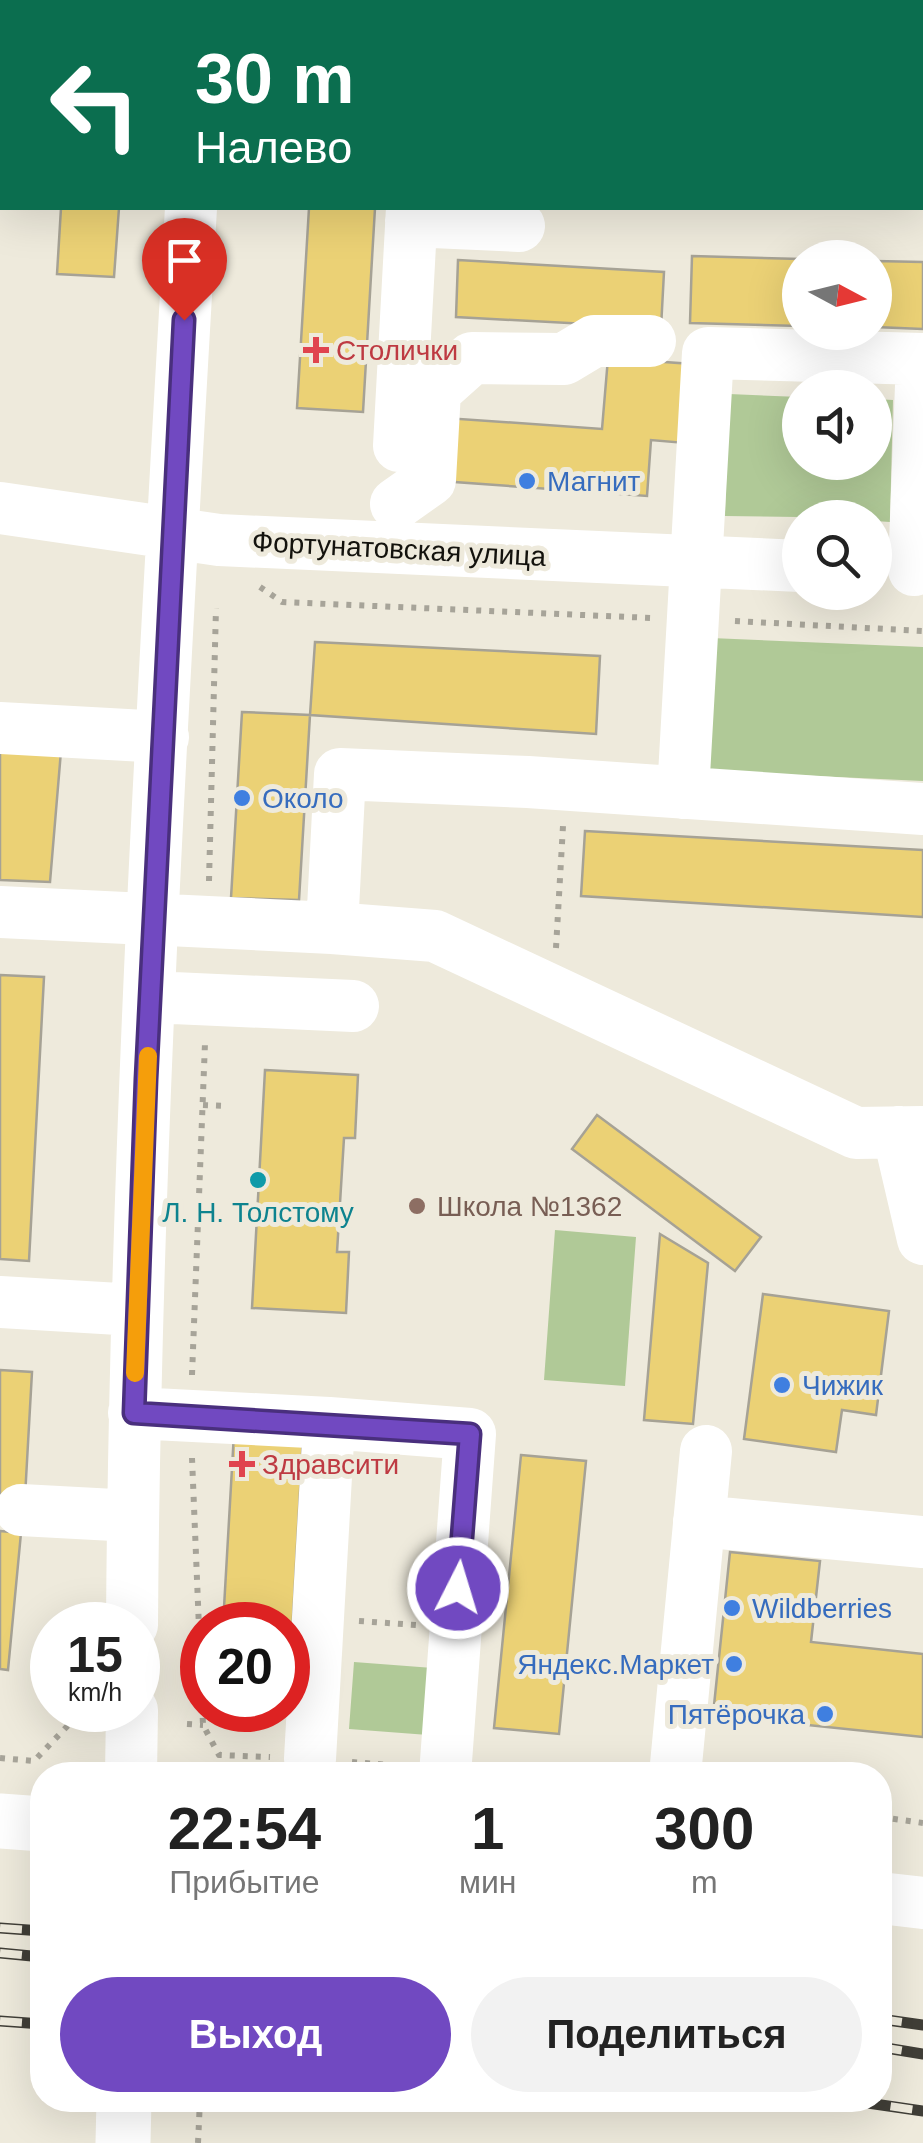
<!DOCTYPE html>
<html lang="ru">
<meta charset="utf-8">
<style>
:root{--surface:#fff;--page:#f2f2f2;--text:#222;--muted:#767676;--accent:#7149c1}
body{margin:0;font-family:Arial,sans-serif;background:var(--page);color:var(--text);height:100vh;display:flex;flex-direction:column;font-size:38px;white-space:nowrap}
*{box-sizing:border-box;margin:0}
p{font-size:32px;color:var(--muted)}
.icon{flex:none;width:55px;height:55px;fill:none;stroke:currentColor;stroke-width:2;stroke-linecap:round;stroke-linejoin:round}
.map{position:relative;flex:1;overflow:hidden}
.side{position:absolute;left:30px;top:1762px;width:862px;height:350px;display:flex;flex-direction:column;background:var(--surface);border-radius:40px;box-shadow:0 10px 40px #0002}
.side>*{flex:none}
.guide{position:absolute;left:0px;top:0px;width:925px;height:210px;box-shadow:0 10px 40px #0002;background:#0b6e4f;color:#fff;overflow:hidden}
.needle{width:65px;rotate:97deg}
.controls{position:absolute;left:782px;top:240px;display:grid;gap:20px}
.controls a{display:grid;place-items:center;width:110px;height:110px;border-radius:50%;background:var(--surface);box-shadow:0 10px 40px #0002;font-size:50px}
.speed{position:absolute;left:30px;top:1602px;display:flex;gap:20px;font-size:50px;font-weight:700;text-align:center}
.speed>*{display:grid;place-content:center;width:130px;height:130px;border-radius:50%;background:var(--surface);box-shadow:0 10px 40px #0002;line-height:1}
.speed small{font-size:25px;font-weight:400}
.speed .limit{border:15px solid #d22;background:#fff;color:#111}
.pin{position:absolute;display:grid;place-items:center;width:85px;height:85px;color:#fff;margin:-102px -42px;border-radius:50% 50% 50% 0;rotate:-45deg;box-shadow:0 0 10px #0007}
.pin .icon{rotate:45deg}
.me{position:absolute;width:110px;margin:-55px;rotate:5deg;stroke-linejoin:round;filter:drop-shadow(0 0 8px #0008)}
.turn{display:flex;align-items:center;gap:35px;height:210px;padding:0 30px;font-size:45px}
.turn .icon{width:130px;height:130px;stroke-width:2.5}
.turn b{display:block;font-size:70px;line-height:85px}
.eta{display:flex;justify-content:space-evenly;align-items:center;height:170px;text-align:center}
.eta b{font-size:60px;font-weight:700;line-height:70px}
.cta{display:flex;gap:20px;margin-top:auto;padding:20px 30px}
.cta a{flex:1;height:115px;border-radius:60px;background:var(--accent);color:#fff;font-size:40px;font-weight:700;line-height:115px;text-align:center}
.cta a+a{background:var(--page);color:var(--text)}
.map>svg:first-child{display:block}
.green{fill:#b0c997}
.building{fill:#ebd175;stroke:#a6a295;stroke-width:2.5}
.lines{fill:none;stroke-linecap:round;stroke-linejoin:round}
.path{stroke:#a7a499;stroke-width:6;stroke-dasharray:5 8;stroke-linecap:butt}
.minor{stroke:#fff;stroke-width:52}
.major{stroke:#fff;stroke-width:55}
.rail-casing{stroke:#403e37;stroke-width:11}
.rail{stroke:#eeeadc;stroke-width:8;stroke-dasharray:22;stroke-linecap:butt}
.route-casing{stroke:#492f7d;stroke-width:25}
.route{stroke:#7149c1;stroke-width:18}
.slow{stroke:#f59e0b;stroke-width:18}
.health-dot{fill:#e0444e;stroke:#eeeadc;stroke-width:4}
.shop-dot{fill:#3f7fe0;stroke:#eeeadc;stroke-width:4}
.culture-dot{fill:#0f9aa8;stroke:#eeeadc;stroke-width:4}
.education-dot{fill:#8d6e63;stroke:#eeeadc;stroke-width:4}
.labels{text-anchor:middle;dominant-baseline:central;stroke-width:10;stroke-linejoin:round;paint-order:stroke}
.health-label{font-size:28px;fill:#be3a42;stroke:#eeeadc;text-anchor:start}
.shop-label{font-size:28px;fill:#366cbe;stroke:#eeeadc;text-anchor:start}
.street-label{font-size:28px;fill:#13120d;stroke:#eeeadc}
.education-label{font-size:28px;fill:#785e54;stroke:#eeeadc;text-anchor:start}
.culture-label{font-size:28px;fill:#0d838f;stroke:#eeeadc}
</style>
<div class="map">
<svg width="923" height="2143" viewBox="0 0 923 2143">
<rect width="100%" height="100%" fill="#eeeadc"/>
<path class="green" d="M729,394L800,397V462H875V399L893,400L890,522L875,521V518L725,516Z
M711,638L923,647V781L705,771Z
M555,1230L636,1237L625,1386L544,1380Z
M354,1662L433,1668L428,1735L349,1729Z"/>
<path class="building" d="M0,0H23L2,2V130Z
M61,208H119L114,277L57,274Z
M309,208H375L363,412L297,408Z
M692,256L800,259V326L690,323Z
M458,260L664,272L661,328L456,317Z
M875,261L923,262V329L875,327Z
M608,358L692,364L685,443L651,440L647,496L441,481L446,418L602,429Z
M315,642L600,656L596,734L310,715Z
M242,712L310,715L299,900L231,898Z
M0,747L61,751L50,882L0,880Z
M585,831L923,850V917L581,896Z
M0,975L44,977L29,1261L0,1259Z
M265,1070L358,1075L355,1138H344L337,1252H349L346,1313L252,1308Z
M597,1115L761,1237L735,1271L572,1149Z
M660,1234L708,1263L693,1424L644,1420Z
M763,1294L889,1311L876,1415L842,1410L836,1452L744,1439Z
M0,1370L32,1372L25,1497L0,1496Z
M234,1433L303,1437L288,1707V1625H223Z
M521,1455L586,1461L559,1734L494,1728Z
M0,1531L21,1533L8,1670L0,1669Z
M730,1552L820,1561L811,1642L923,1654V1737L713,1715Z
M218,1710H287V1715Z"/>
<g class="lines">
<path class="path" d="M260,587L282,602L652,618
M735,621L923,631
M209,881L216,608
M556,948L563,826
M203,1105L227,1106
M192,1375L205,1043
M192,1458L203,1725L219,1755L270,1757
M359,1621L416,1625
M187,1724L203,1725
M0,1758L34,1761L77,1716H89
M352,1762L404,1766
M880,1817L923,1823
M198,2143L200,2100"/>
<path class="minor" d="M203,2V0
M423,2V0
M675,2V0
M922,159H923
M411,221L519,226
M399,446L412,208
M396,504L430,480L435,391L472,358L564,359L594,341H650
M0,508L219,540L800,566
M0,728L163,737
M683,793L708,353L922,359L914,570
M0,912L332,928L340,774L528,782L923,809
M332,928L435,936L856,1133L923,1132
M151,997L353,1006
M898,1132L923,1239
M0,1302L136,1310
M134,1413L329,1423L310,1759
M329,1423L470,1434L445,1775
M21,1510L133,1516
M699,1521L923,1542
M132,1625C135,1152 164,679 191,208
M131,1775L132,1710
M675,1775L706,1451
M880,1898L923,1903"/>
<path class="major" d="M0,1821L42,1824
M123,2143L124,2100"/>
<defs>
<path id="rail" d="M0,1928L42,1931
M0,1953L42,1957
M880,2019L923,2025
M0,2021L42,2024
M880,2047L923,2054
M847,2100L923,2111"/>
</defs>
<use href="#rail" class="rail-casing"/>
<use href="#rail" class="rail"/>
</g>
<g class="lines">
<defs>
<path id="route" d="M184,320L146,1079L134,1413L470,1434L458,1588"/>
</defs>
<use href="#route" class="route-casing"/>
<use href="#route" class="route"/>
<path class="slow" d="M135,1373L148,1056"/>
</g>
<g class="health-dot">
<path d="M311 335h10v10h10v10h-10v10h-10v-10h-10v-10h10z"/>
<path d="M237 1449h10v10h10v10h-10v10h-10v-10h-10v-10h10z"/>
</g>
<g class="shop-dot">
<circle cx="527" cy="481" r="10"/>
<circle cx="242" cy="798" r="10"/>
<circle cx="782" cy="1385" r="10"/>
<circle cx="732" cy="1608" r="10"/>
<circle cx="734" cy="1664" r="10"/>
<circle cx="825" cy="1714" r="10"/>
</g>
<circle class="culture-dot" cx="258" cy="1180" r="10"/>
<circle class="education-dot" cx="417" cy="1206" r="10"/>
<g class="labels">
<g class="health-label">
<text x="336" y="350">Столички</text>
<text x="262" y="1464">Здравсити</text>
</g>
<g class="shop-label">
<text x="547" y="481">Магнит</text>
<text x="262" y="798">Около</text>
<text x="802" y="1385">Чижик</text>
<text x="752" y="1608">Wildberries</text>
<text x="714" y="1664" text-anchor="end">Яндекс.Маркет</text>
<text x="805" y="1714" text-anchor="end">Пятёрочка</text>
</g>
<g class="street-label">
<text transform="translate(399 549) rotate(3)">Фортунатовская улица</text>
</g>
<g class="education-label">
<text x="437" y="1206">Школа №1362</text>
</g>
<g class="culture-label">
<text x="258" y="1212">Л. Н. Толстому</text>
</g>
</g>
</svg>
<div class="controls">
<a><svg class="needle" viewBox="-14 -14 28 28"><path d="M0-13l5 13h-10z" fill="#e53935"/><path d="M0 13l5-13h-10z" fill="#767676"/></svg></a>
<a><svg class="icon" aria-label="sound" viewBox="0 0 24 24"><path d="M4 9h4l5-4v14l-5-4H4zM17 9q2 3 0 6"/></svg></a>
<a><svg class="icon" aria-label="search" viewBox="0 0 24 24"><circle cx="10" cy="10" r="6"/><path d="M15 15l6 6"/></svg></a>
</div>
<div class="speed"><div>15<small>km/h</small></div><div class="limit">20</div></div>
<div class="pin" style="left:184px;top:320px;background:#d93025"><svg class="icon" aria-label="arrive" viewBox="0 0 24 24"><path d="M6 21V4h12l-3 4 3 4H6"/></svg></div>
<svg class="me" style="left:458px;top:1588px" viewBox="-20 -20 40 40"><circle r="17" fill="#7149c1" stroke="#fff" stroke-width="3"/><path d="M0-11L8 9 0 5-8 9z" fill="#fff"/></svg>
<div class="guide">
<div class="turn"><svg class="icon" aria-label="left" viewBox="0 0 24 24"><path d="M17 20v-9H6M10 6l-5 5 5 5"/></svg><div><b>30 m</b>Налево</div></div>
</div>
<section class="side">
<div class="eta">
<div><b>22:54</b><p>Прибытие</p></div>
<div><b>1</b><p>мин</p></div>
<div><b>300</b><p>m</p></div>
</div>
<div class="cta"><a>Выход</a><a>Поделиться</a></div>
</section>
</div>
